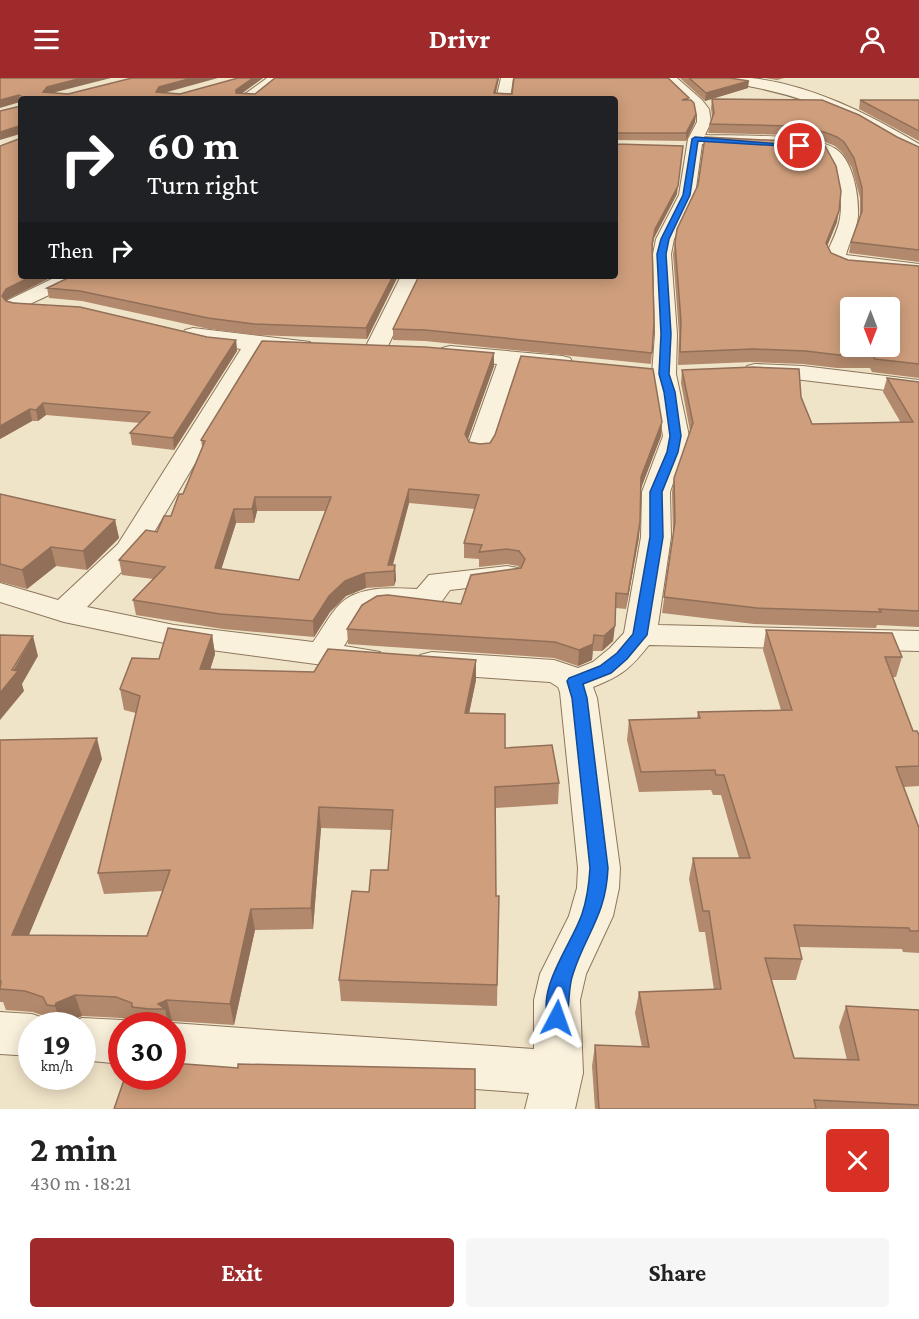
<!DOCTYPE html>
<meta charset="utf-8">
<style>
:root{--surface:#fff;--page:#f6f6f6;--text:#222;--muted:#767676;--accent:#9e2a2b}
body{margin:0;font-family:"Crimson Pro",serif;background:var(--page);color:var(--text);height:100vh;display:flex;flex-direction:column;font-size:22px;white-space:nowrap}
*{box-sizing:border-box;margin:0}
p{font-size:20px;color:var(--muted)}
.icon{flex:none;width:33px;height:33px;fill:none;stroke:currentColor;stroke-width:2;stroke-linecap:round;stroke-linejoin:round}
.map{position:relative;height:1031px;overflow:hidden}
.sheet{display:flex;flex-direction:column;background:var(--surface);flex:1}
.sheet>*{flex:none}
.guide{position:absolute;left:18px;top:18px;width:600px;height:183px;border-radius:6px;box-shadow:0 3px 15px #0003;background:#202124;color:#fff;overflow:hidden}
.needle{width:39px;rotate:180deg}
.buttons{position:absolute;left:840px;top:219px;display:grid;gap:12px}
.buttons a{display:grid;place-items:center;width:60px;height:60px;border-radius:6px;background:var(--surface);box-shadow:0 3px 15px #0003;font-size:30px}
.speed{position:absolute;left:18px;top:934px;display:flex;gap:12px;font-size:30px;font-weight:700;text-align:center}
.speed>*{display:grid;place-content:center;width:78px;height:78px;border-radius:50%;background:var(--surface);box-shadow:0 3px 15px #0003;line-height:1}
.speed small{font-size:15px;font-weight:400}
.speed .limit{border:9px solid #d22;background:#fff;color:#111}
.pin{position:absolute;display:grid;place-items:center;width:51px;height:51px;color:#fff;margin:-26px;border:3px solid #fff;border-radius:50%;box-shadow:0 2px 6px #0007}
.me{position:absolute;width:66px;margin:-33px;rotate:4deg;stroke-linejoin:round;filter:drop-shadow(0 0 4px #0008)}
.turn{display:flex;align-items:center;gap:21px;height:126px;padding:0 30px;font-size:27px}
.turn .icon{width:78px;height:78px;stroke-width:2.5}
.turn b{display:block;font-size:42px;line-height:51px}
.then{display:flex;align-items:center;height:57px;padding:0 30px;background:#0003;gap:12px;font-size:22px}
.round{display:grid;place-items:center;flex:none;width:63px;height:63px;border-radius:6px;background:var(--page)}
.head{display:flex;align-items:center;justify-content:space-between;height:102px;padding:0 30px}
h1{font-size:36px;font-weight:700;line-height:45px}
.primary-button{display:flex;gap:12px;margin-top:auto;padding:12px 30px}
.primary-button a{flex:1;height:69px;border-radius:6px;background:var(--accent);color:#fff;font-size:24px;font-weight:700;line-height:69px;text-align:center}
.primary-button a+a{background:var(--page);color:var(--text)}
header{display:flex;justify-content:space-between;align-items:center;height:78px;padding:0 30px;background:var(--accent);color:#fff;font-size:27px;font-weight:700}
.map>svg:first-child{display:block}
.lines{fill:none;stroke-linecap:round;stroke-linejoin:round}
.minor-casing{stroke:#8d765c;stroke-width:2}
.minor{fill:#faf1dc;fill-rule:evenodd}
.wall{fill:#b2896c;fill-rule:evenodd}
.shaded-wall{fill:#916f58}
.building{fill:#cf9f7d;stroke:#916f58;stroke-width:1.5;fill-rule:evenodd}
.route{fill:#1a73e8;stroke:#114b97;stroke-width:1.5}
</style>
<header><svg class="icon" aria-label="menu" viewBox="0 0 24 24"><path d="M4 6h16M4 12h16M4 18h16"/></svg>Drivr<svg class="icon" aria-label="person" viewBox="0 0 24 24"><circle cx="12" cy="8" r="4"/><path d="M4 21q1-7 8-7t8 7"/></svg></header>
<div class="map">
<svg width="919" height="1031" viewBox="0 0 919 1031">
<rect width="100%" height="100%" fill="#f0e4c8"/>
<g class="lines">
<defs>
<path id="minor" d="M267,0H281L254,21H238Z
M501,0H513L510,21H496Z
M664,0H677L702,22L709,31L711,44L705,57C736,58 808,55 834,70C853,80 859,118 858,138C857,152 849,164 846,177L919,186V198L846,191L831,185L826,177C831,165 838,153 840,140C843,121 839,90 824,76L786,70L702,66L695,117L674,161L671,176L677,256L676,296L689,358L670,414L671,459L658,547L919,553V573L649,567C630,591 621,598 593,609L597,620L620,790L619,810L613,838L586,896L580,922L583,995L575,1031H525L529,1015L172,989V948H165L172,945L534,971V922L540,896L569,838L577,810L578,790L560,614L558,609L550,604L432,596L420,593L415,585L420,577L432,574L554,582L578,590L593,584L610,570L624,555L641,459L642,414L663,358L652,296L655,256L653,176L656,161L679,117L688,61L697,44V37L693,28Z
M719,0C729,0 741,0 751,0C810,6 869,36 919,66V77C900,72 876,53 858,44C815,23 772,11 725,4Z
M58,198H84L81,202L0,240V226Z
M401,198H421L387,270L384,275L376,277L368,275L365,270Z
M193,250L310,264L313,269L310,274L302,276L262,273L144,471L87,529L174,547L313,564C322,552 329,537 340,526C359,507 394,510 417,511L429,497L507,488L518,490L522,497L518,504L450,512C446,517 442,524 438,527C422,539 388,522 369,534C358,542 351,557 344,568L380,574L385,582L380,590L368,593L174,567L64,544L0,524V505L58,522L118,466L241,271L185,262L182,257L185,252Z
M450,268L562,278L570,280L573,285L570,290L562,292L519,288L493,370L489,376L480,378L471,376L467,370L497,286L442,280L439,275L442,270Z
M755,286L803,288L919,302V316L803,302L747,298L743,293L747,288Z
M0,934L32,936L49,942L52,948H32V978L0,976Z
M82,940L122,942L137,948H122V986L82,982V948H64Z"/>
</defs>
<use href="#minor" class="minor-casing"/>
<use href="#minor" class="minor"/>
</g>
<path class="wall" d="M0,0L52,15L68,16L164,15L180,16L238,0H263L242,15L255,16L275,0H499L496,15L689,22L696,36L695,44L686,63L615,62V21H21V24Z
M680,0H730L748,10L705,23Z
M765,0H784L777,2Z
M712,21L897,59L919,69V184L849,175L851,164L860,139V120L852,90L842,74L835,68L823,63L790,57L708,55L710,46L712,39L711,30Z
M860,22H919V63L859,31Z
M616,66L677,116L654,160L652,170V275L651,286L425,263L393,262V251Z
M0,68L21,198H54L8,221L7,223L207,259L236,262L237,273L174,372L132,367L130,355L140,345L46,337L38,343H32L0,361Z
M837,144L827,167L831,175L848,182L919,188V300L872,294L870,290H837L803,286L751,284L678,287L679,256L673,176L675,165Z
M398,198L367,261L255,257L209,251L82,223L49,220L47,210Z
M494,288L468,361L469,364L480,366L662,344L661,358L641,410L639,459L626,531L616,530L613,563L602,573H593L592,582L578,588L554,580L348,566L347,551L461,526L520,490L518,488L507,486L479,489V481L464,480V465L475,431L409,425L393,487H395L396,502L394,508L366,510L346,518L330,534L314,559L223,551L136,537L133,522L153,501L122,497L119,482L157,454L171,438L183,416L202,369L201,362ZM257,433H325L299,502L221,491L236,445H254Z
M682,292L801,319L812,346L901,345L883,314L887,300L919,304V549L877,547L876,550L754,546L662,535L673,458L672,414L674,400L690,353L681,305Z
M0,416L115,442L119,460L87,492L56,488L27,511L0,504Z
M766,552L902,579L896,599H893L913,653L919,657V708L904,709L919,750V875L903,874L902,871L799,869L802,881L796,902H771L794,980L847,982L839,949L846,928L919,932V1031H595L592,988L595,967L642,969L635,935L639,914L714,912L705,854H699L689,801L693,780H739L721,717H713L711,712L639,714L627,662L629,642L697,640L698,634L781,632L763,572Z
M212,557L215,576L210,592L476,602L469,635L505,670L559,705L558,726L496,730V818H499L497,928L341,923L339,902L369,814L388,792L392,752L321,750L313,851L255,852L234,947L172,943L168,945L169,948H137L136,945L122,940L82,938L63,946L62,948H54L50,940L33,934L6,932L3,924H0V662L102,681L29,857L147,858L163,813L104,816L98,795L136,635L124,632L120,611L159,581Z"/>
<path class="shaded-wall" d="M82,0H111L48,16L43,14L47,9Z
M192,0H218L160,16L156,14L159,9Z
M253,0H263L237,19L236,21V12Z
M498,0H499L494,21V15Z
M749,3L748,10L705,23L706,15Z
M19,17L20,24L0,30V22Z
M696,36L695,44L686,63V55Z
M19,48L20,56L0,62V54Z
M683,68L677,116L654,160L651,176L655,151Z
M839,133L837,144L824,176L826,165Z
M32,198H54L8,221L4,228L2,218L6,211Z
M393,198H398L367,261L366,250Z
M236,262L237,273L174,372L173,360Z
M494,275V288L465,369V356Z
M43,325L46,337L38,343L36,332Z
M30,331L32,343L0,361V348Z
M662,344L661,358L640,413L641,399Z
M409,411V425L391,493L388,487Z
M255,419L257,433L254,445L252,431Z
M234,431L236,445L217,505L215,490Z
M115,442L119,460L87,492L83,473Z
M640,444L639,459L626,531L628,516Z
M51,469L56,488L27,511L22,492Z
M395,487L396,502L394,508V493Z
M365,495L366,510L346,518L330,534L314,559L313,543L329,518L345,503Z
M615,548L613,563L602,573L604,558Z
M212,557L215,576L204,611L200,591Z
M33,558L38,578L22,606L24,613L0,642V615Z
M593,566L592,582L578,588L579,572Z
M476,582V602L465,655V635Z
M97,660L102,681L20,878L12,857Z
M319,729L321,750L313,851L311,830Z
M251,831L255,852L234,947L230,926Z
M75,917L82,938L63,946L62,948L55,928L56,925Z
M167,922L172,943L168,945L165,931L158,926Z"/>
<path class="building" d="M0,0H82L47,9L43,14L68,16L132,0H192L159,9L156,14L180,16L238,0H253L236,12V15L255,16L275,0H498L494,15L512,16L514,0H668L689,20L682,22H691L694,25L696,36L686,55H615V21H22V19L19,17L0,22Z
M689,0H730L749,3L706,15Z
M712,21L822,22L859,37L897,59L919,69V172L851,164L862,133V110L854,80L844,64L837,59L824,54L792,48L710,46L714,35Z
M860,22H919V53Z
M21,28V50L19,48L0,54V33Z
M705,59L787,63L825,68L836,88L841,113L839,133L826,165L831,175L848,182L919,188V286L875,281L873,277H839L806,273L753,271L680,274L681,243L675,165L677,151L698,107ZM850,230H890V268H850Z
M21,60V198H32L6,211L2,218L6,223L13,225L80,229L207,259L236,262L173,360L130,355L150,334L43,325L36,332L30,331L0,348V68Z
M615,64L616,66L683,68L678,108L655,151L652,166L654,245L652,275L425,252L393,251L419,198H615Z
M72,198H393L366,250L254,246L208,240L80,213L47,210Z
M262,263L425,269L494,275L465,356L469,364L480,366L490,365L495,357L521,278L653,291L662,344L641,399L640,444L628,516L616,515L615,548L604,558L594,557L593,566L579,572L555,564L347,551L362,527L377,518L388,517L461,526L471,497L521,490L525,481L519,473L507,471L479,474L482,467L464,465L479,417L409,411L388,487H395L394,493L365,495L345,503L329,518L313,543L220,536L133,522L165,489L119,482L146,452L157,454L164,438H171L179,416H183L205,363L201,362ZM255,419H331L299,502L215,490L234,431H252Z
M753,289L799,291L801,319L812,346L913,344L887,300L919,304V533L879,531L881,534L757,530L664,519L675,444L674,400L693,345L682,292Z
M0,416L115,442L83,473L51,469L22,492L0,486Z
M168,550L212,557L200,591L314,594L328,571L476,582L465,635L505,636V670L552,667L559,705L495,709L496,818H499L497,907L339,902L352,813L369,814L371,792H388L393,732L319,729L311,830L251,831L230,926L167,922L158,926L165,931H149L132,929V925L116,919L75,917L56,925L55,928L47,927L43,919L25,913L0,911L1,903H0V662L97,660L12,857L147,858L170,792L98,795L140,618L120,611L132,580L159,581Z
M766,552L892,555L902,579H885L913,653H917L919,657V688L896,689L919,750V853H910L909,850L794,847L802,881L765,880L794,980L859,982L846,928L919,932V1027L814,1022L816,1031H599L595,967L649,969L639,914L721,911L709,833H703L693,780H750L724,697H716L715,692L641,694L629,642L700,640L698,634L792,632Z
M0,557L33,558L12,592L18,593L0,615Z
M172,985L238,990V986L475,991V1031H114L125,999H172Z"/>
<path class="route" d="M695,59L803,68L800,69L698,63L690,117L669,161L666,176L671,256L669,296L675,314L681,358L678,374L662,414L663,459L647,557L627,581L611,595L583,606L587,620L608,790C606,838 586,855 573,896C567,912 571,933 564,947L557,949L550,947C534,912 571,868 582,836C587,821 589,806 590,790L572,620L567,603L569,600L600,588L617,575L633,556L650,459V414L667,374L670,358L664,314L659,296L661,256L657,176L661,161L683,117L692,61Z"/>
</svg>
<div class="buttons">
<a><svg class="needle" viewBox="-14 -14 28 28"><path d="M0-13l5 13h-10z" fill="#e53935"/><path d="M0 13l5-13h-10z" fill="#767676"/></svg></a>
</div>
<div class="speed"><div>19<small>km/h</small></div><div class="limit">30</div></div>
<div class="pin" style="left:800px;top:68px;background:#d93025"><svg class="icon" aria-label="arrive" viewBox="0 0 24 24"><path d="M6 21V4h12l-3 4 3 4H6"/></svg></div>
<svg class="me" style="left:557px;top:940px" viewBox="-20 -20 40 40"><path d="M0-17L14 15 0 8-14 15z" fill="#1a73e8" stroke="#fff" stroke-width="4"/></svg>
<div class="guide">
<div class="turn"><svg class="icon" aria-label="right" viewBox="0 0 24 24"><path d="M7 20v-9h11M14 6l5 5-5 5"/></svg><div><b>60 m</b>Turn right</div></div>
<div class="then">Then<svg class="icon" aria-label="right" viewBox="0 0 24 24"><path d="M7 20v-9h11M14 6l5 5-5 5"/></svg></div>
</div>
</div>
<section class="sheet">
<div class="head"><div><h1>2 min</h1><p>430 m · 18:21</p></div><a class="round" style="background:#d93025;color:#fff"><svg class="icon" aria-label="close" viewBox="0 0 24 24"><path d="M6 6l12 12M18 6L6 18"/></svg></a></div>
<div class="primary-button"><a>Exit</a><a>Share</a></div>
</section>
